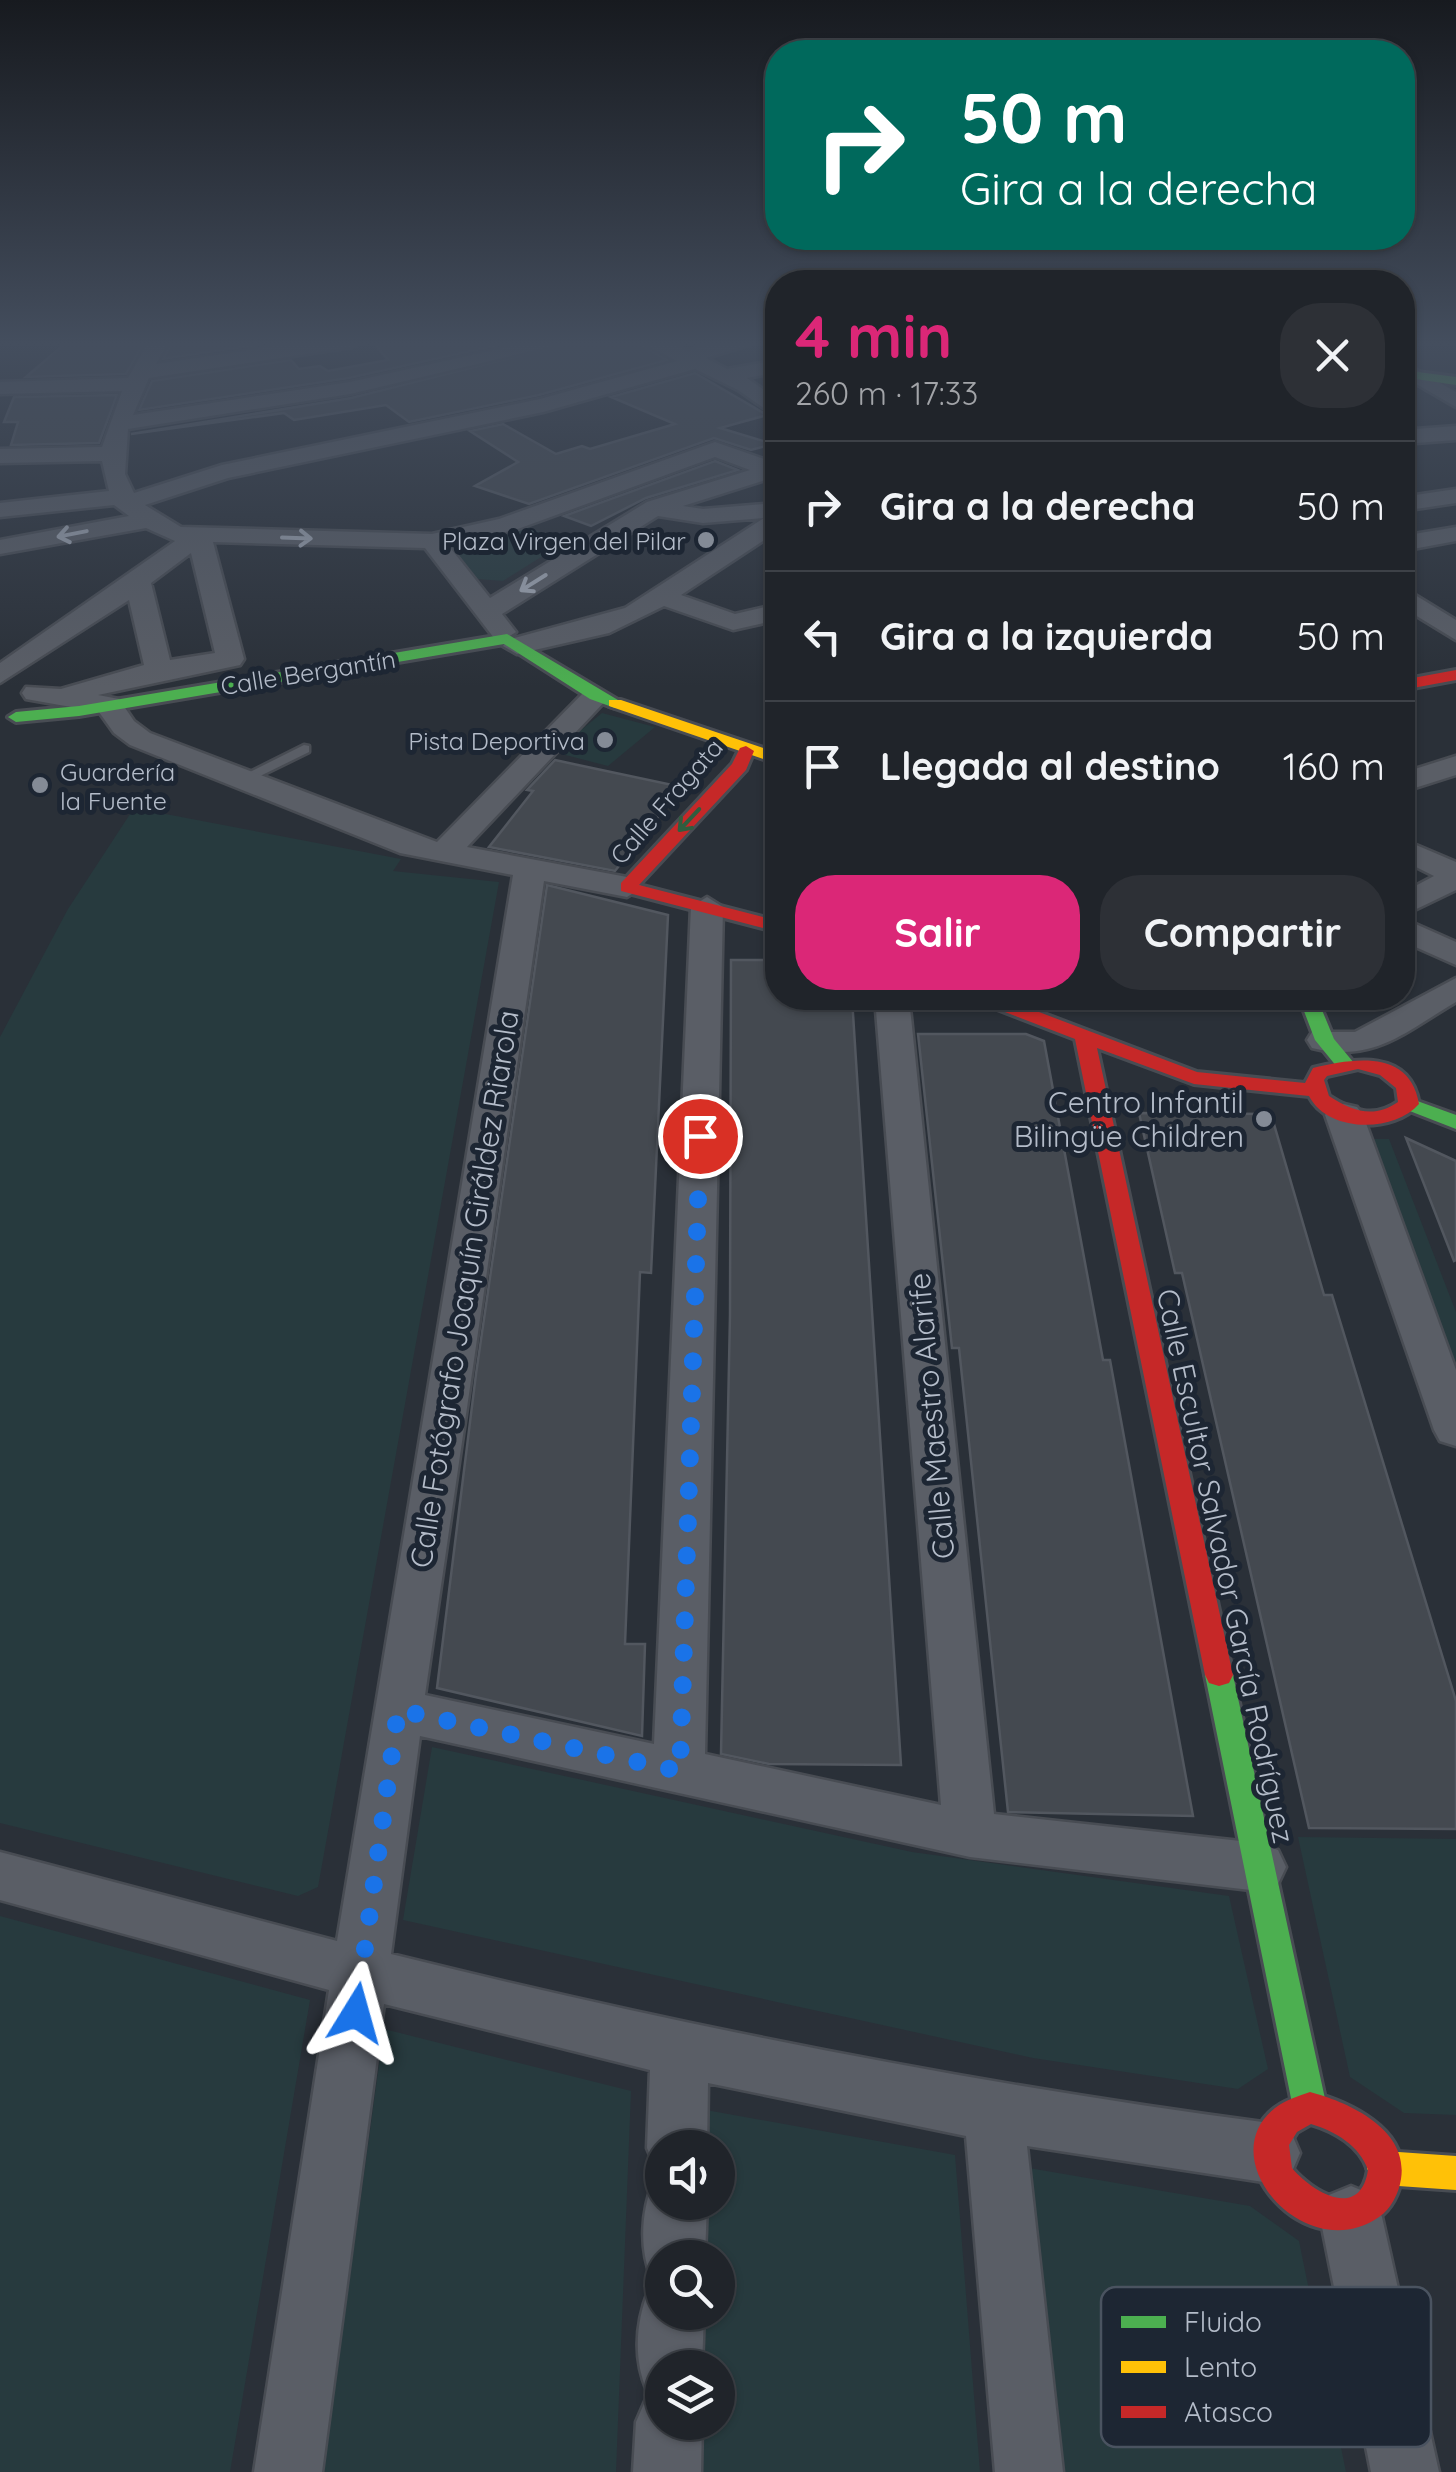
<!DOCTYPE html>
<html lang="es">
<meta charset="utf-8">
<style>
:root{--surface:#20242a;--page:#2d3036;--text:#f1f3f6;--muted:#a2a4a8;--line:#3d4147;--accent:#db2777}
body{margin:0;font-family:Quicksand,sans-serif;background:var(--page);color:var(--text);height:100vh;display:flex;flex-direction:column;font-size:38px;white-space:nowrap}
*{box-sizing:border-box;margin:0}
p{font-size:32px;color:var(--muted)}
.icon{flex:none;width:55px;height:55px;fill:none;stroke:currentColor;stroke-width:2;stroke-linecap:round;stroke-linejoin:round}
.map{position:relative;flex:1;overflow:hidden}
.sheet{position:absolute;left:765px;top:270px;width:650px;height:740px;display:flex;flex-direction:column;background:var(--surface);border-radius:40px;box-shadow:0 2px 8px #0004,0 0 0 2px var(--line)}
.sheet>*{flex:none}
.banner{position:absolute;left:765px;top:40px;width:650px;height:210px;border-radius:40px;box-shadow:0 2px 8px #0004,0 0 0 2px var(--line);background:#00695c;color:#fff;overflow:hidden}
.controls{position:absolute;left:645px;top:2130px;display:grid;gap:20px}
.controls a{display:grid;place-items:center;width:90px;height:90px;border-radius:50%;background:var(--surface);box-shadow:0 2px 8px #0004,0 0 0 2px var(--line);font-size:50px}
.pin{position:absolute;display:grid;place-items:center;width:85px;height:85px;color:#fff;margin:-42px;border:5px solid #fff;border-radius:50%;box-shadow:0 2px 10px #0007}
.me{position:absolute;width:110px;margin:-55px;rotate:8deg;stroke-linejoin:round;filter:drop-shadow(0 0 8px #0008)}
.turn{display:flex;align-items:center;gap:35px;height:210px;padding:0 30px;font-size:45px}
.turn .icon{width:130px;height:130px;stroke-width:2.5}
.turn b{display:block;font-size:70px;line-height:85px}
.round{display:grid;place-items:center;flex:none;width:105px;height:105px;border-radius:40px;background:var(--page)}
.headline{display:flex;align-items:center;justify-content:space-between;height:170px;padding:0 30px}
h1{font-size:60px;font-weight:700;line-height:75px;color:var(--accent)}
.action{display:flex;gap:20px;margin-top:auto;padding:20px 30px}
.action a{flex:1;height:115px;border-radius:40px;background:var(--accent);color:#fff;font-size:40px;font-weight:700;line-height:115px;text-align:center}
.action a+a{background:var(--page);color:var(--text)}
ul{padding:0;list-style:none}
li{display:flex;align-items:center;gap:30px;height:130px;padding:0 30px;border-top:2px solid var(--line)}
li div{flex:1}
li b{display:block;font-size:38px}
li em{font-style:normal}
.map>svg:first-child{display:block}
.green{fill:#273a3e}
.building{fill:#444950;stroke:#52575f;stroke-width:2.5}
.lines{fill:none;stroke-linecap:round;stroke-linejoin:round}
.lane-casing{stroke:#484c53;stroke-width:5}
.street-casing{stroke:#484c53;stroke-width:5}
.fast-casing{stroke:#484c53;stroke-width:6}
.slow-casing{stroke:#484c53;stroke-width:6}
.jam-casing{stroke:#484c53;stroke-width:6}
.lane{fill:#5a5e66;fill-rule:evenodd}
.street{fill:#5a5e66;fill-rule:evenodd}
.fast{fill:#4caf50;fill-rule:evenodd}
.slow{fill:#ffc107;fill-rule:evenodd}
.jam{fill:#c62828;fill-rule:evenodd}
.oneway{stroke:#a2a9b5}
.oneway2{stroke:#305d3f}
.route{stroke:#1a73e8;stroke-width:18;stroke-dasharray:0 32.4}
.poi-dot{fill:#848b96;stroke:#1d2633;stroke-width:4}
.labels{text-anchor:middle;dominant-baseline:central;stroke-width:10;stroke-linejoin:round;paint-order:stroke}
.far-poi-label{font-size:25px;fill:#b4bcc9;stroke:#1d2633;text-anchor:end}
.far-street-label{font-size:25px;fill:#b4bcc9;stroke:#1d2633}
.poi-label{font-size:30px;fill:#b4bcc9;stroke:#1d2633;text-anchor:end}
.street-label{font-size:30px;fill:#b4bcc9;stroke:#1d2633}
.key{fill:#1d2633;stroke:#4a5360;stroke-width:2.5}
.key-label{font-size:28px;fill:#b4bcc9}
</style>
<div class="map">
<svg width="1456" height="2472" viewBox="0 0 1456 2472">
<rect width="100%" height="100%" fill="#2a3038"/>
<path class="green" d="M525,526L565,542L503,581L478,579L446,543Z
M602,713L655,727L608,766L554,752Z
M134,808L401,859L393,871L499,882L318,1887L298,1896L0,1823V1037L68,909Z
M1366,1139H1389L1456,1312V1386Z
M432,1747L912,1852L1229,1896L1268,2069L1238,2089L1033,2058L403,1920Z
M1298,1837L1456,1839V2115L1404,2113L1350,2077Z
M0,1916L310,2000L230,2472H0Z
M384,2029L631,2091L616,2472H323Z
M706,2110L955,2155L980,2472H699L700,2423L718,2422V2368L701,2367L702,2313L718,2312V2258L703,2257L704,2203L718,2202V2148L705,2147Z
M1029,2168L1250,2206L1299,2241L1346,2472H1060Z"/>
<path class="building" d="M68,341H145L126,374L26,377Z
M173,341H251L256,345L163,359Z
M372,341H517L349,378L139,410L152,381L291,360L299,369L320,366L328,371L388,360Z
M578,341H635L667,360L539,395L409,422L386,405L294,420L284,413L131,434L351,398Z
M695,373L767,415L720,428L773,444L751,450L714,438L529,504L475,486L518,462L470,431L503,424L556,454L582,446L590,449L675,424L611,397Z
M117,395L99,443L11,445L18,422H4L14,397Z
M715,461L738,470L646,498L591,526L564,516Z
M555,760L578,765L682,787L615,871L489,847L533,791L527,790Z
M547,885L668,915L651,1273L640,1272L625,1644H645L642,1736L437,1688L476,1374Z
M731,960H778V998H852L901,1765L769,1764L721,1754L730,1315Z
M918,1034H1026L1044,1041L1103,1360H1110L1193,1816L1008,1812L959,1348H952Z
M1139,1113L1271,1114L1324,1295H1332L1456,1701V1829L1309,1828L1182,1273H1175Z
M1406,1138L1456,1161V1260L1454,1261Z"/>
<g class="lines">
<defs>
<path id="lane" d="M304,745L309,746V752L244,784H234L232,781Z"/>
<path id="street" d="M149,341H169L156,364L311,341H362L352,347L149,378L133,415L350,382L535,341H574L350,394L128,429L125,474L134,493L222,465L540,399L677,361L639,341H666L687,351L726,341H761L706,358L727,369L778,360V372L747,378L778,400V418L738,390L695,369L543,412L228,478L145,505L181,527L432,534L499,519L715,442L778,464V476L683,506L703,509L778,503V531L681,595L735,614L778,604V620L733,630L664,606L609,633L517,654L503,646L507,640L625,608L764,518L703,523L658,516L502,614L516,632L503,640L494,638L425,548L213,542L244,659L240,665L98,695L119,699L134,721L150,733L437,842L586,690L596,688L610,696L467,847L627,877L643,887L627,897L544,881L425,1695L654,1744L691,907L707,897L723,907L705,1754L941,1805L875,998H909L994,1814L1259,1843L1278,1850L1286,1867L1278,1884L1259,1891L970,1857L420,1736L391,1954C681,2026 973,2084 1270,2123L1291,2132L1300,2153L1291,2174L1270,2183L1027,2146L1063,2472H995L966,2136L708,2083L707,2148H662V2172L656,2169L647,2148L650,2070L384,2004L322,2472H254L329,1990L0,1900V1852L337,1941L513,875L400,853L130,745L114,733L99,712L26,699L22,693L26,687L61,689L144,665L129,600L0,683V663L175,541L146,528L0,554V540L129,516L114,505L0,517V503L109,491L102,461L0,463V449L102,447L122,391L0,394V382L128,378ZM715,457L750,470L647,502L490,598L448,545L515,530ZM191,553L215,653L170,660L151,583Z
M1413,368L1456,392V407L1406,378L1402,374Z
M1456,426V440L1402,444V430Z
M1456,489V503L1402,511V497Z
M1456,527V541L1402,551V536Z
M1402,587L1456,620V640L1402,607Z
M1456,756V775L1402,792V773Z
M1402,839L1456,862V890L1402,916V893L1434,876L1402,860Z
M1402,918L1456,942V965L1402,941Z
M1456,978V1002C1405,1032 1374,1063 1312,1048L1307,1040L1312,1032H1355Z
M1344,1104L1357,1107L1363,1115L1456,1370V1446L1440,1441L1434,1430L1325,1115L1331,1107Z
M662,2177V2202H707L705,2258H662V2312H704L702,2368H662V2422H702L701,2472H633L636,2422L646,2399L656,2394L647,2391C633,2358 636,2322 649,2289L662,2284L652,2280C639,2248 641,2212 654,2180Z
M1351,2186L1373,2195L1382,2217L1439,2472H1371L1320,2217L1329,2195Z"/>
<path id="fast" d="M1402,370L1456,377V385L1402,377Z
M507,634L623,703L615,708L590,699L504,644L79,716L16,722L8,717L16,712L79,706Z
M1299,998H1317L1334,1039L1354,1063L1351,1067H1337L1315,1040Z
M1409,1098L1456,1115V1129L1402,1108L1399,1104Z
M1219,1664L1229,1667L1233,1675L1327,2108L1322,2119L1310,2124L1298,2119L1293,2108L1205,1675L1209,1667Z"/>
<path id="slow" d="M609,700H621L778,753V764L609,706Z
M1384,2151L1456,2156V2190L1384,2185L1372,2180L1367,2168L1372,2156Z"/>
<path id="jam" d="M1456,670V680L1402,690V680Z
M746,746L754,751L746,770L639,885L778,921V932L621,891V883L732,764L740,748Z
M977,998H1002L1197,1072L1305,1083L1313,1068C1354,1058 1410,1049 1419,1104C1394,1133 1328,1133 1309,1096L1194,1084L1097,1048L1233,1675L1229,1683L1219,1686L1209,1683L1205,1675L1075,1039L979,1002ZM1358,1069L1380,1075L1396,1088L1398,1102C1374,1119 1352,1111 1329,1096L1324,1080L1327,1076Z
M1310,2092C1348,2102 1409,2129 1401,2179C1399,2193 1391,2209 1379,2217C1306,2268 1210,2159 1275,2108C1285,2100 1299,2096 1310,2092ZM1311,2124C1335,2131 1360,2146 1368,2170C1360,2221 1312,2192 1292,2168L1289,2145L1297,2132Z"/>
</defs>
<use href="#lane" class="lane-casing"/>
<use href="#street" class="street-casing"/>
<use href="#fast" class="fast-casing"/>
<use href="#slow" class="slow-casing"/>
<use href="#jam" class="jam-casing"/>
<use href="#lane" class="lane"/>
<use href="#street" class="street"/>
<use href="#fast" class="fast"/>
<use href="#slow" class="slow"/>
<use href="#jam" class="jam"/>
</g>
<defs><path id="oneway-shaft" d="M-6 0H5M1.5-3L5.5 0L1.5 3" fill="none" stroke-width="1.6" stroke-linecap="round" stroke-linejoin="round" transform="scale(2.5)"/></defs>
<g class="oneway">
<use href="#oneway-shaft" transform="translate(72 534) rotate(169)"/>
<use href="#oneway-shaft" transform="translate(297 538) rotate(2)"/>
<use href="#oneway-shaft" transform="translate(533 583) rotate(148)"/>
</g>
<use class="oneway2" href="#oneway-shaft" transform="translate(689 820) rotate(133)"/>
<linearGradient id="sky" x2="0" y2="1"><stop stop-color="#171a1f"/><stop offset="0.5" stop-color="#444e5e"/><stop offset="1" stop-color="#444e5e" stop-opacity="0"/></linearGradient>
<rect width="1456" height="687" fill="url(#sky)"/>
<g class="lines">
<path class="route" d="M356,2013L398,1710L680,1771L700,1136"/>
</g>
<g class="poi-dot">
<circle cx="706" cy="540" r="10"/>
<circle cx="605" cy="740" r="10"/>
<circle cx="40" cy="785" r="10"/>
<circle cx="1264" cy="1119" r="10"/>
</g>
<g class="labels">
<g class="far-poi-label">
<text x="686" y="540">Plaza Virgen del Pilar</text>
<text x="585" y="740">Pista Deportiva</text>
<text x="60" y="771" text-anchor="start">Guardería<tspan x="60" dy="29">la Fuente</tspan></text>
</g>
<g class="far-street-label">
<text transform="translate(308 672) rotate(-9)">Calle Bergantín</text>
<text transform="translate(666 801) rotate(-49)">Calle Fragata</text>
</g>
<g class="poi-label">
<text x="1244" y="1102">Centro Infantil<tspan x="1244" dy="34">Bilingüe Children</tspan></text>
</g>
<g class="street-label">
<text transform="translate(464 1289) rotate(-81)">Calle Fotógrafo Joaquín Giráldez Riarola</text>
<text transform="translate(931 1416) rotate(-95)">Calle Maestro Alarife</text>
<text transform="translate(1226 1566) rotate(78)">Calle Escultor Salvador García Rodríguez</text>
</g>
</g>
<rect x="1101" y="2287" width="330" height="160" rx="15" class="key"/>
<rect x="1121" y="2316" width="45" height="12" fill="#4caf50"/>
<rect x="1121" y="2361" width="45" height="12" fill="#ffc107"/>
<rect x="1121" y="2406" width="45" height="12" fill="#c62828"/>
<g class="key-label">
<text x="1184" y="2332">Fluido</text>
<text x="1184" y="2377">Lento</text>
<text x="1184" y="2422">Atasco</text>
</g>
</svg>
<div class="controls">
<a><svg class="icon" aria-label="sound" viewBox="0 0 24 24"><path d="M4 9h4l5-4v14l-5-4H4zM17 9q2 3 0 6"/></svg></a>
<a><svg class="icon" aria-label="search" viewBox="0 0 24 24"><circle cx="10" cy="10" r="6"/><path d="M15 15l6 6"/></svg></a>
<a><svg class="icon" aria-label="layers" viewBox="0 0 24 24"><path d="M12 4l9 5-9 5-9-5zM3 14l9 5 9-5"/></svg></a>
</div>
<div class="pin" style="left:700px;top:1136px;background:#d93025"><svg class="icon" aria-label="arrive" viewBox="0 0 24 24"><path d="M6 21V4h12l-3 4 3 4H6"/></svg></div>
<svg class="me" style="left:356px;top:2013px" viewBox="-20 -20 40 40"><path d="M0-17L14 15 0 8-14 15z" fill="#1a73e8" stroke="#fff" stroke-width="4"/></svg>
<div class="banner">
<div class="turn"><svg class="icon" aria-label="right" viewBox="0 0 24 24"><path d="M7 20v-9h11M14 6l5 5-5 5"/></svg><div><b>50 m</b>Gira a la derecha</div></div>
</div>
<section class="sheet">
<div class="headline"><div><h1>4 min</h1><p>260 m · 17:33</p></div><a class="round"><svg class="icon" aria-label="close" viewBox="0 0 24 24"><path d="M6 6l12 12M18 6L6 18"/></svg></a></div>
<ul>
<li><svg class="icon" aria-label="right" viewBox="0 0 24 24"><path d="M7 20v-9h11M14 6l5 5-5 5"/></svg><div><b>Gira a la derecha</b></div><em>50 m</em></li>
<li><svg class="icon" aria-label="left" viewBox="0 0 24 24"><path d="M17 20v-9H6M10 6l-5 5 5 5"/></svg><div><b>Gira a la izquierda</b></div><em>50 m</em></li>
<li><svg class="icon" aria-label="arrive" viewBox="0 0 24 24"><path d="M6 21V4h12l-3 4 3 4H6"/></svg><div><b>Llegada al destino</b></div><em>160 m</em></li>
</ul>
<div class="action"><a>Salir</a><a>Compartir</a></div>
</section>
</div>
